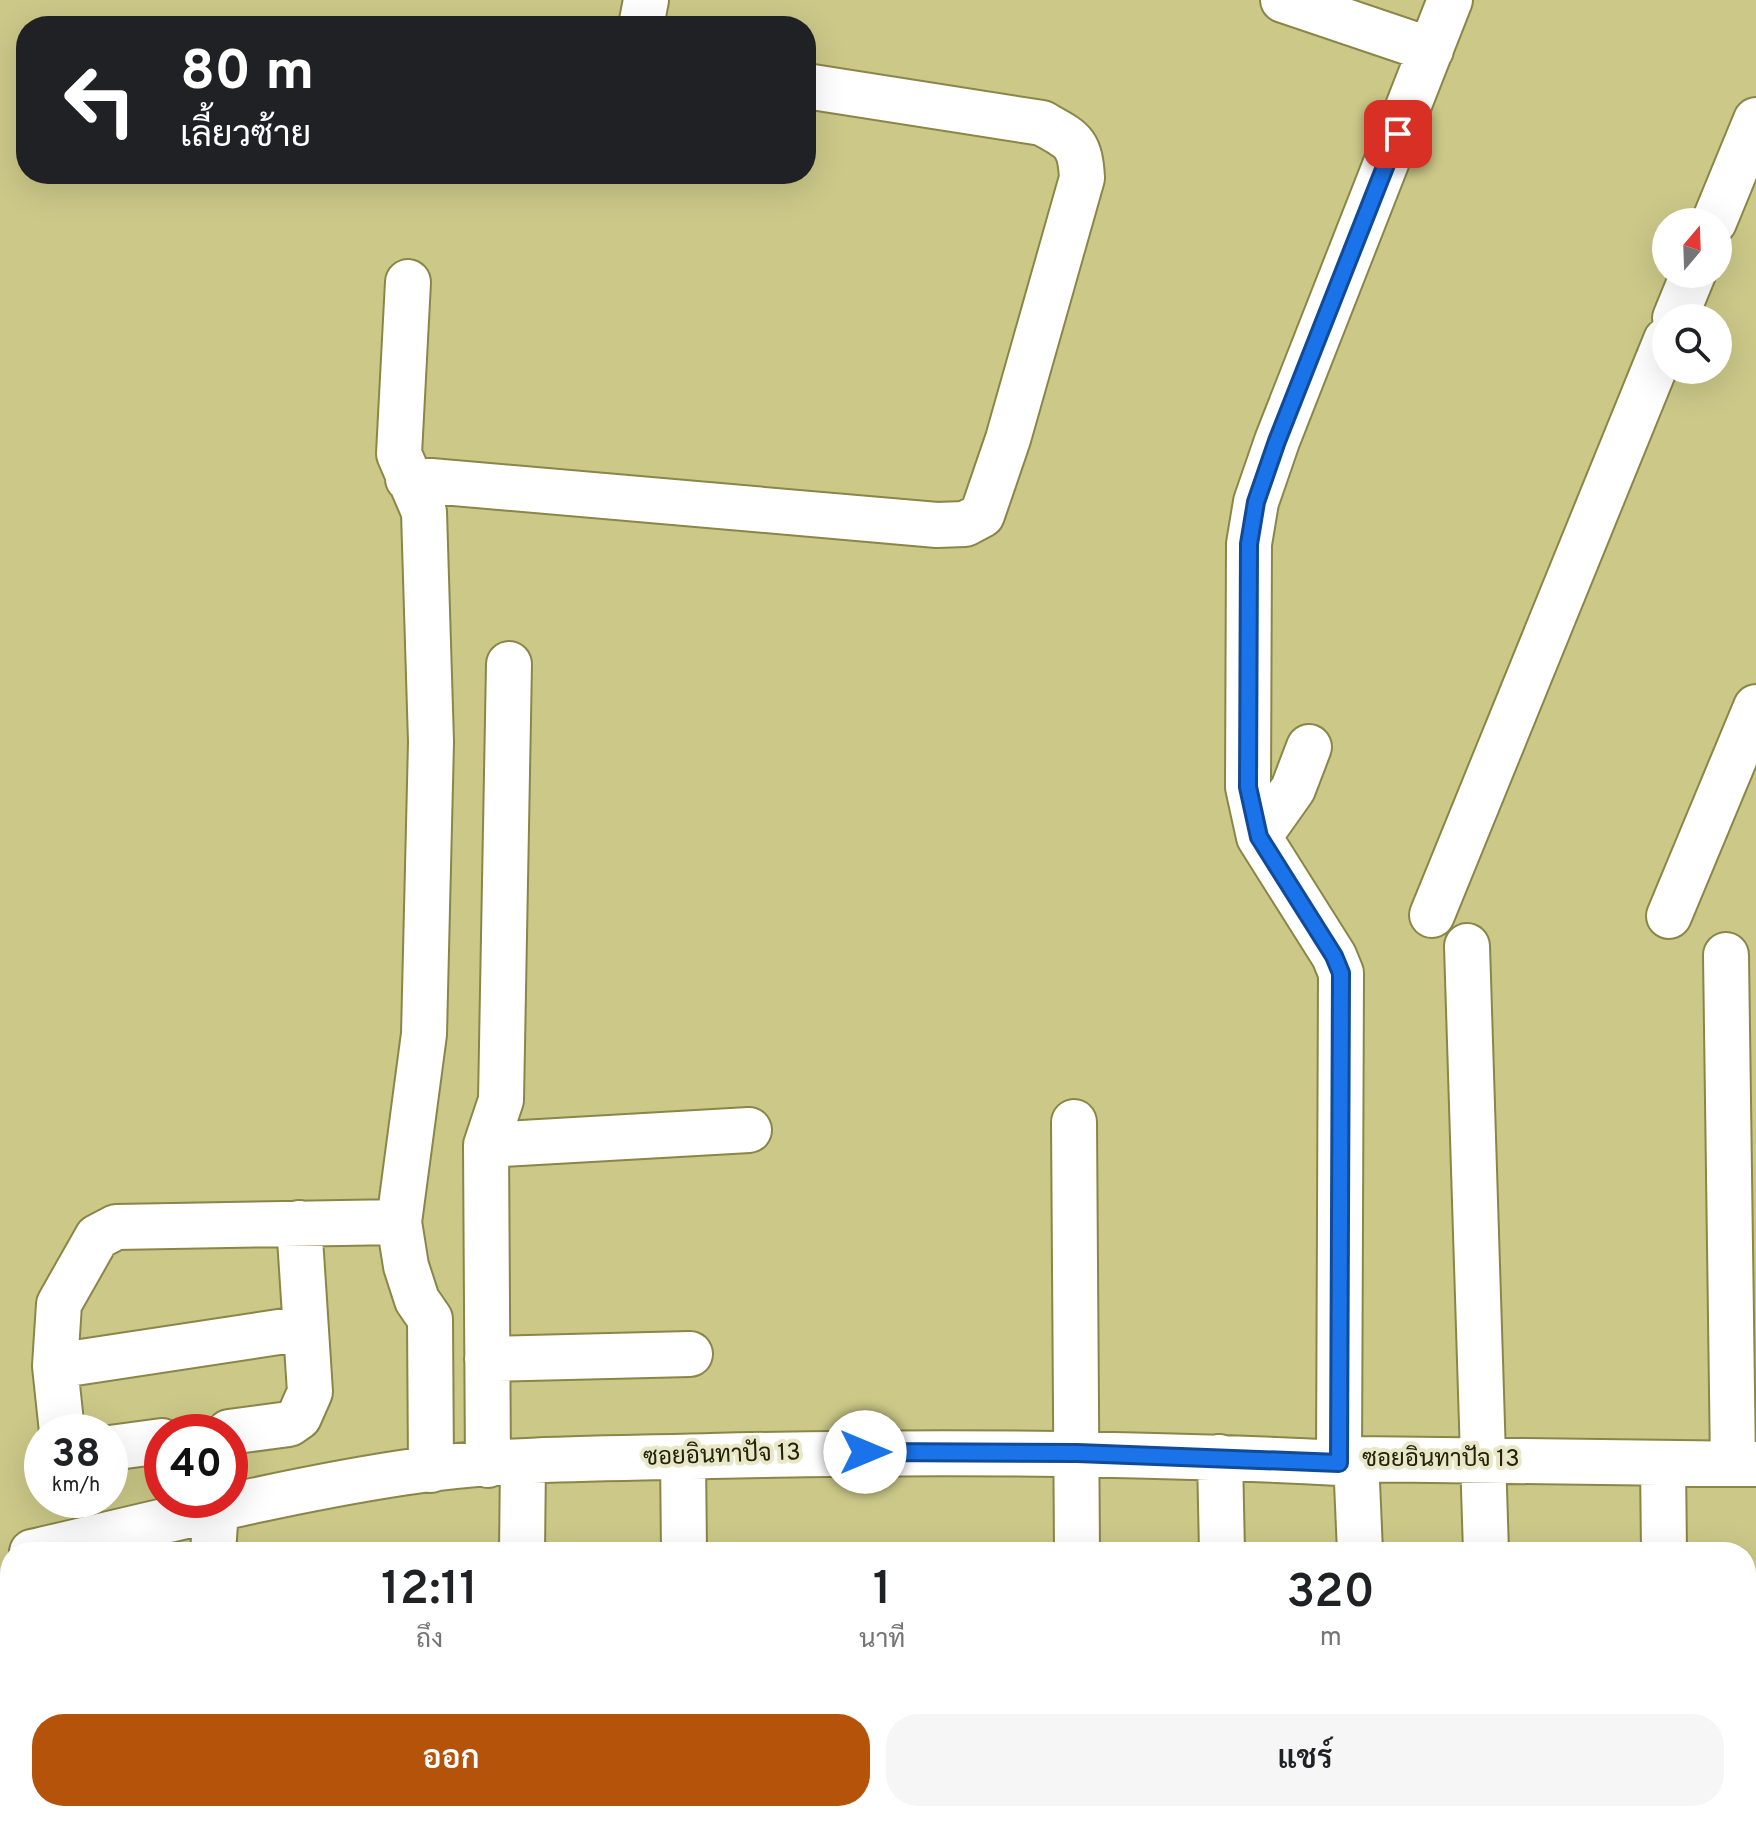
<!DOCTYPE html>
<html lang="th">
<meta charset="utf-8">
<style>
:root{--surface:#fff;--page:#f6f6f6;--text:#202124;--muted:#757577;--accent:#b45309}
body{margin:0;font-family:Overpass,Sarabun,sans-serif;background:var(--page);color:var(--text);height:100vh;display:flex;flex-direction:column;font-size:30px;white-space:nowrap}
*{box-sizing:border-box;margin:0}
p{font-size:26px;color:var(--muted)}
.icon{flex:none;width:44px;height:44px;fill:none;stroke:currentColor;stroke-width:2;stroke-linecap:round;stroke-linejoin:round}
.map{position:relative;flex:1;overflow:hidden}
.details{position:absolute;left:0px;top:1542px;width:1756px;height:280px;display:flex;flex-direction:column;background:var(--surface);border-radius:32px 32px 0 0;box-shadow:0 8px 32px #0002}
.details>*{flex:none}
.guide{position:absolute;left:16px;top:16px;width:800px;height:168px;border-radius:32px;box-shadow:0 8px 32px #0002;background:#202124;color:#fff;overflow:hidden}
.needle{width:52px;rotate:19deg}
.buttons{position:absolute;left:1652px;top:208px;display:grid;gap:16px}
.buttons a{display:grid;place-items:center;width:80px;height:80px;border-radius:50%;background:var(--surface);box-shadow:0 8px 32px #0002;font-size:40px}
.speed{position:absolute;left:24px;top:1414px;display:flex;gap:16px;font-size:40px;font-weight:700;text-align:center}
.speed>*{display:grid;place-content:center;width:104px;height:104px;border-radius:50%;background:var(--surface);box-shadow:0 8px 32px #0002;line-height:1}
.speed small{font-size:20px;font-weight:400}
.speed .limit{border:12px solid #d22;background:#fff;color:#111}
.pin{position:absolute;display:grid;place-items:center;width:68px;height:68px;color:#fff;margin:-34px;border-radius:16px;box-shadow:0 4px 12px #0006}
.me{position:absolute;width:88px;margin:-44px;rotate:90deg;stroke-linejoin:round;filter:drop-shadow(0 0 6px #0008)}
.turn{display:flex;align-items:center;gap:28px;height:168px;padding:0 32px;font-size:36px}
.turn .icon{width:104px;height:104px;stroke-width:2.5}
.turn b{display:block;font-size:56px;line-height:68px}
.eta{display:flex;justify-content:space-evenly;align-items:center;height:136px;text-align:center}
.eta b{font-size:48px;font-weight:600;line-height:56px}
.primary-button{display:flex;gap:16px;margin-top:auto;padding:16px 32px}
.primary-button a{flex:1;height:92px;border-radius:32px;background:var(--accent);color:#fff;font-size:32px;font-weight:600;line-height:92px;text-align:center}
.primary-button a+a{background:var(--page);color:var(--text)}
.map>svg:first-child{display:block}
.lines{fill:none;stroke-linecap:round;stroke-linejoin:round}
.minor-casing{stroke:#898648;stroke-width:48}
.minor{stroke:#fff;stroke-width:44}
.route-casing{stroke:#114b97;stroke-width:20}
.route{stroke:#1a73e8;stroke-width:14}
.labels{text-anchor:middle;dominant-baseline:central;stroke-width:8;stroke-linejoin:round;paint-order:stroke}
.street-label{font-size:24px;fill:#242208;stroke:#e8e7c7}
</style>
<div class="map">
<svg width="1756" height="1822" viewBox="0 0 1756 1822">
<rect width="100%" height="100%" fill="#cbc888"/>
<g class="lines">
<defs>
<path id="minor" d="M1283,0L1431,50
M641,26L646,0
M1714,222L1756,120
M408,282L399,454L424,512L431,742L424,1034L399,1222L406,1266L417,1300L430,1319L431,1470
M1675,318L1693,274
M408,479L937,525L965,524L982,515L1008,439L1082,178C1080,141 1072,140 1042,123L806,86
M1259,837L1293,789L1309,747
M1432,915L1666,340
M1669,916L1756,707
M1467,946L1486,1552
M1726,955L1733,1463
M1074,1122L1077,1552
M486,1145L749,1130
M487,1359L690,1354
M55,1366L305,1328
M62,1432L55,1366L59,1304L97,1237L116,1227L399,1222
M229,1432L289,1424L299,1417L310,1392L299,1223
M110,1448L162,1441
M683,1457L684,1552
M1220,1457L1222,1552
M1356,1459L1360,1552
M1339,1463L1341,973L1334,956L1259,837L1248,787L1249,544L1256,502L1277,441L1450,0
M1663,1463L1664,1552
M488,1465L486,1145L501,1100L509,664
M32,1552C154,1524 277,1492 401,1473C503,1457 608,1459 711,1456C921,1451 1130,1452 1339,1463L1356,1459L1756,1464
M213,1552L216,1510
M522,1552L523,1462
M1746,1646H1756
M688,1812V1822
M1080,1812V1822
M1229,1812V1822
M1371,1812V1822
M1668,1812V1822
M193,1822L194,1812
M520,1822V1812"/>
</defs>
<use href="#minor" class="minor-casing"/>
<use href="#minor" class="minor"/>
</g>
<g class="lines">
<defs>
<path id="route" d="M865,1452L1077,1453L1339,1463L1341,973L1334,956L1259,837L1248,787L1249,544L1256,502L1277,441L1398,134"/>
</defs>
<use href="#route" class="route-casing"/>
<use href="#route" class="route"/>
</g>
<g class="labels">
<g class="street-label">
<text transform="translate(722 1456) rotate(-2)">ซอยอินทาปัจ 13</text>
<text x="1441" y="1460">ซอยอินทาปัจ 13</text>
</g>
</g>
</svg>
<div class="buttons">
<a><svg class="needle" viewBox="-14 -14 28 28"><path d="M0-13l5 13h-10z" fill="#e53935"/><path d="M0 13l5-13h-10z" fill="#757577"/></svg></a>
<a><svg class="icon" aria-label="search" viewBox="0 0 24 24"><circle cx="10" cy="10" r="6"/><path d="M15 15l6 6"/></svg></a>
</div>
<div class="speed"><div>38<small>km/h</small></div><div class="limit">40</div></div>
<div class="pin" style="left:1398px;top:134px;background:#d93025"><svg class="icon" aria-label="arrive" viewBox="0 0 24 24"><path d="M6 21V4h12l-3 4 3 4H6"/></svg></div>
<svg class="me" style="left:865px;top:1452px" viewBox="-20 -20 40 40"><circle r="19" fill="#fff"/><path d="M0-13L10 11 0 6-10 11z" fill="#1a73e8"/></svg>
<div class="guide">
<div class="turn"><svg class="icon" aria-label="left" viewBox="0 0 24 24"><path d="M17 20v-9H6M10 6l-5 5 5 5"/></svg><div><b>80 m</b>เลี้ยวซ้าย</div></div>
</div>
<section class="details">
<div class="eta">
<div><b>12:11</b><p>ถึง</p></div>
<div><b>1</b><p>นาที</p></div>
<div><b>320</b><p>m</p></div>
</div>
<div class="primary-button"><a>ออก</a><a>แชร์</a></div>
</section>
</div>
